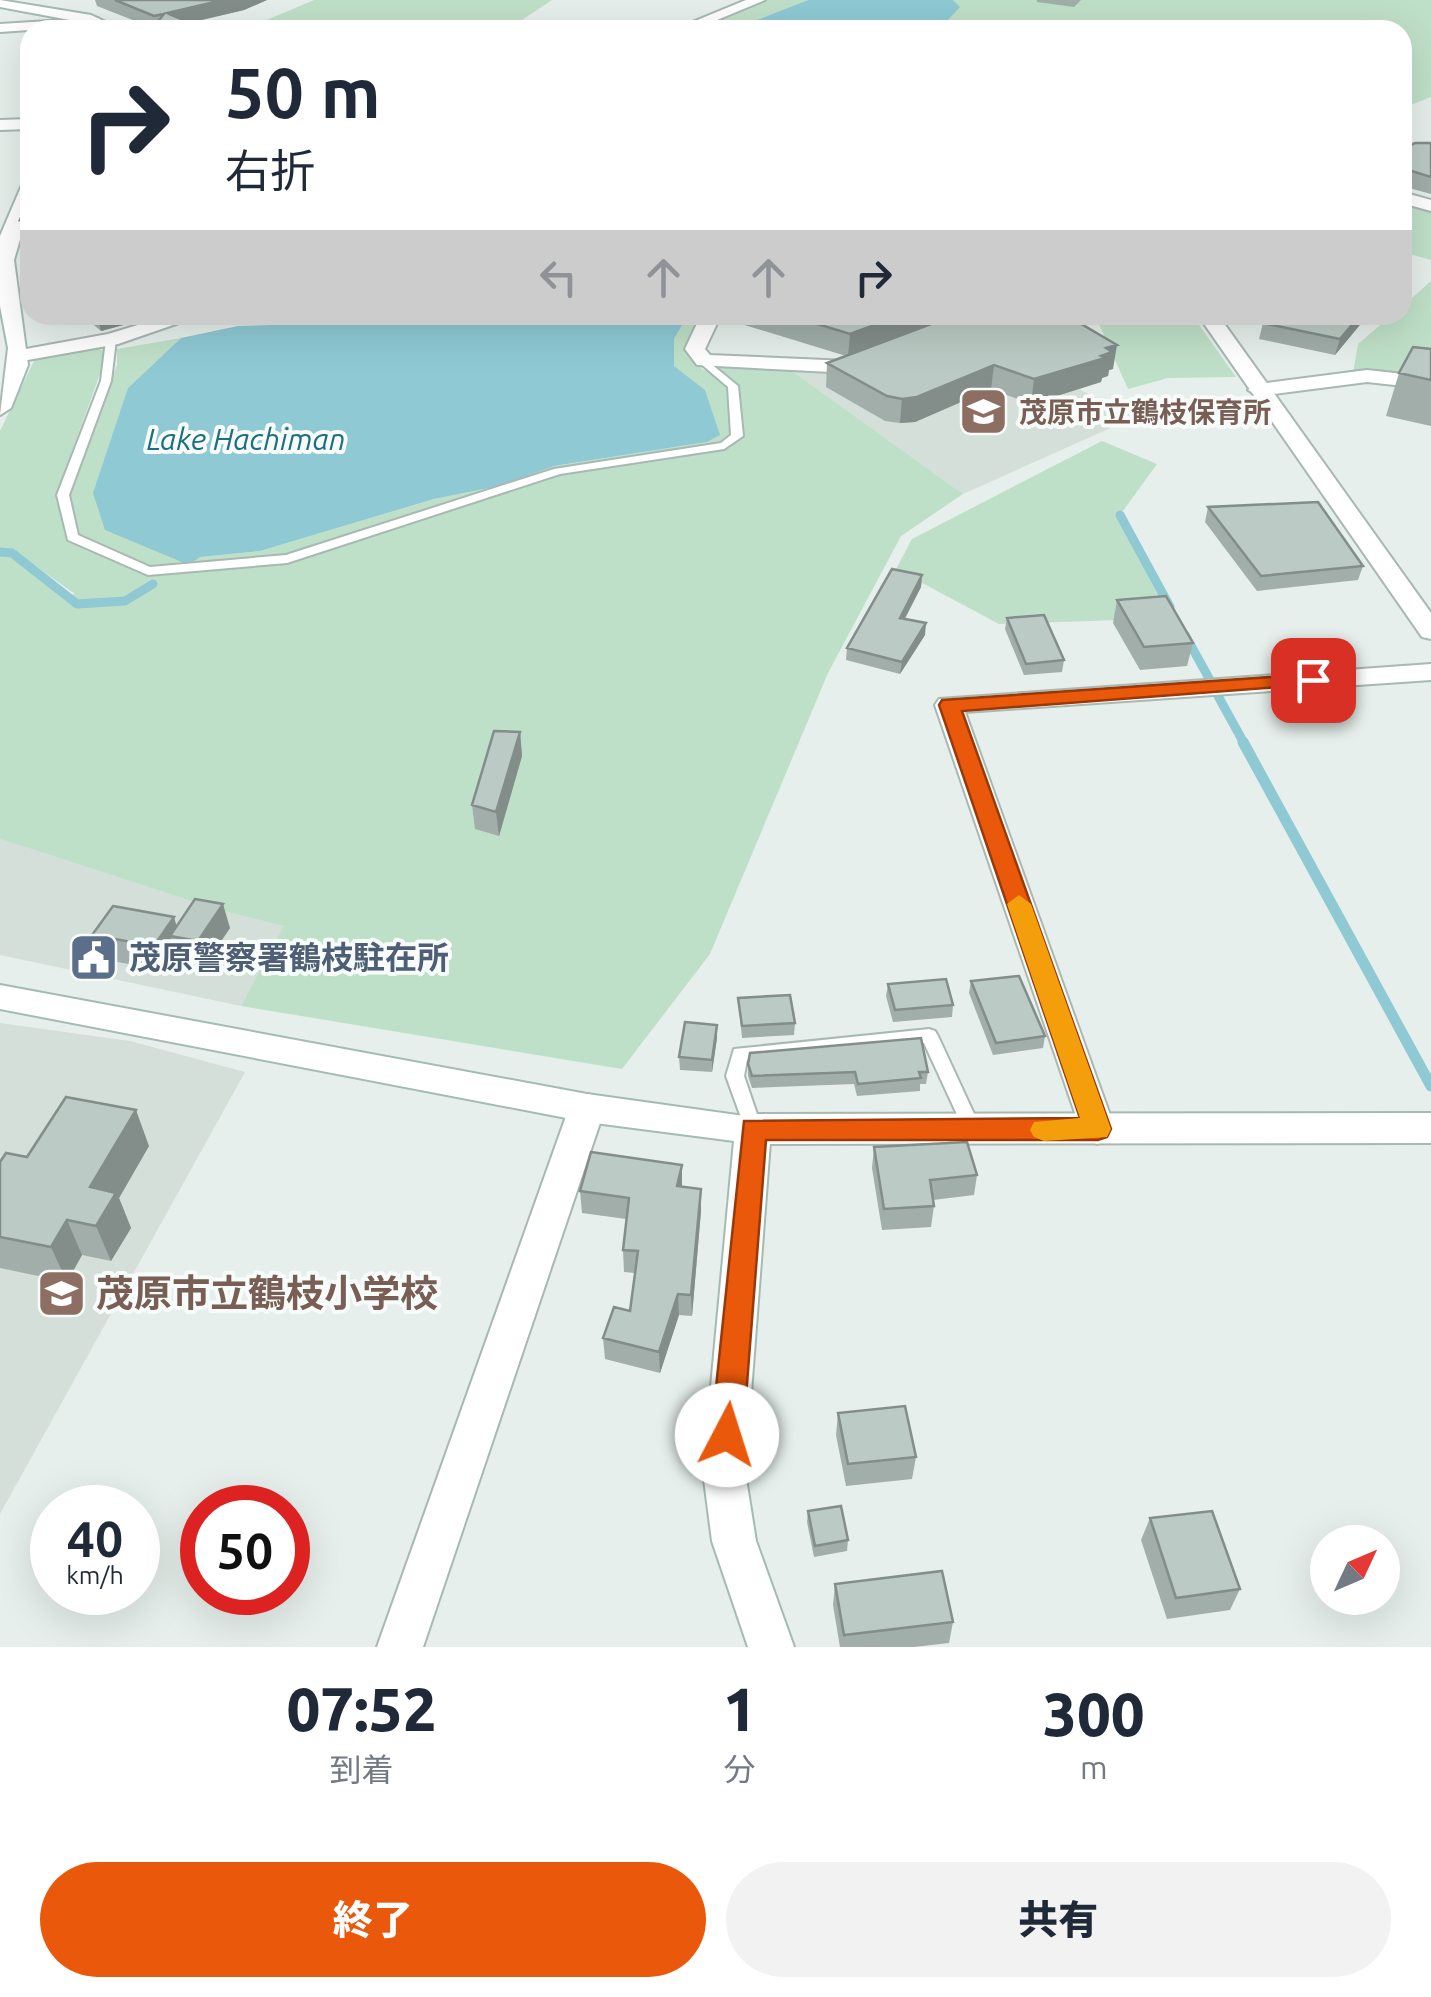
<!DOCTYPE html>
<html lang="ja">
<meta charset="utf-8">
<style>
:root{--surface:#fff;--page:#f2f2f3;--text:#1f2937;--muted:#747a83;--accent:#ea580c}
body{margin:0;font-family:Ubuntu,"Noto Sans JP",sans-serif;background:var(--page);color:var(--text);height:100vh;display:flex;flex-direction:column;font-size:38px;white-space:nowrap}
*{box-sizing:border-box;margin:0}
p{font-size:32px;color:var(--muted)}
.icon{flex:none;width:55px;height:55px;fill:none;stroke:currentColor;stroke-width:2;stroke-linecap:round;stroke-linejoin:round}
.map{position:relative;height:1647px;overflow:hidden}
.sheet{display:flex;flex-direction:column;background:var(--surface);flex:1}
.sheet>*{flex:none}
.banner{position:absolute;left:20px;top:20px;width:1392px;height:305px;border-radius:30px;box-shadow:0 10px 40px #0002;background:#fff;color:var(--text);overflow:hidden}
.needle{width:65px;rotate:46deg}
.fabs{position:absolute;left:1310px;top:1525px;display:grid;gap:20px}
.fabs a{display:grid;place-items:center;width:90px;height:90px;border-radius:50%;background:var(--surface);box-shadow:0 10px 40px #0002;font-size:50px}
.speed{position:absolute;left:30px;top:1485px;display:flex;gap:20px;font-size:50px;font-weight:700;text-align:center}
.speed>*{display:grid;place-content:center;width:130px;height:130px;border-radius:50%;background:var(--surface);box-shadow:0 10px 40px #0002;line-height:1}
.speed small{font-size:25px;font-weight:400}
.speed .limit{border:15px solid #d22;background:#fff;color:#111}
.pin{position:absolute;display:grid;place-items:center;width:85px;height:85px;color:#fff;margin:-42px;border-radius:20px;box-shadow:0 5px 15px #0006}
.me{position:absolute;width:110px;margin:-55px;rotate:5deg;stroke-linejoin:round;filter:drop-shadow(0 0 8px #0008)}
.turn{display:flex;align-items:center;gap:35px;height:210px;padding:0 40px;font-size:45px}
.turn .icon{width:130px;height:130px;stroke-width:2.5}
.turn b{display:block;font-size:70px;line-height:85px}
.lanes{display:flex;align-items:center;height:95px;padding:0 40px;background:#0003;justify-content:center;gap:50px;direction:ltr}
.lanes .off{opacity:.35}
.eta{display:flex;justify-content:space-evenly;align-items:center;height:170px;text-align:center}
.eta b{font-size:60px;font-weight:800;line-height:70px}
.primary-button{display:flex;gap:20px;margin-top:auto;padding:20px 40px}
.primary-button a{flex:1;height:115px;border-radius:60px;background:var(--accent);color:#fff;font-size:40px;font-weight:800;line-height:115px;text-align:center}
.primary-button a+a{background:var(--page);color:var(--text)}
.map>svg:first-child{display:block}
.built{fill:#d4dfda}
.green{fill:#bfe0c8}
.water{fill:#8ec9d4}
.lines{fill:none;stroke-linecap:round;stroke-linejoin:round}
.stream-far1{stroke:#8ec9d4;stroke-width:9}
.stream{stroke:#8ec9d4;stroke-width:11}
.service-casing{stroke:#a8b8b2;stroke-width:4}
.minor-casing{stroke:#a8b8b2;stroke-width:4}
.tertiary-casing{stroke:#a8b8b2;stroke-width:4}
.secondary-casing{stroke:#a4bbb3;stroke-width:4}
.service{fill:#fff;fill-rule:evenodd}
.minor{fill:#fff;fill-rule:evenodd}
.tertiary{fill:#fff;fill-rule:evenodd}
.secondary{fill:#fff;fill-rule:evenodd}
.wall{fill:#a1aea9}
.shaded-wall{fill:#838d89}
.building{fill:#bbcac4;stroke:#838d89;stroke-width:2.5}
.route{fill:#ea580c;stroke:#983908;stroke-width:2.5}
.slow{fill:#f59e0b}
.labels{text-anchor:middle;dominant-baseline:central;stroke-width:8;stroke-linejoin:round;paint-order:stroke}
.far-education-label{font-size:28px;font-weight:bold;fill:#785e54;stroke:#f7fbf9;text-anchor:start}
.far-water-label{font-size:30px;font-style:italic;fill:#1c6f80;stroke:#f7fbf9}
.service-label{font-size:32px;font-weight:bold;fill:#4e5e75;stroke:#f7fbf9;text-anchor:start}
.near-education-label{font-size:38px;font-weight:bold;fill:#785e54;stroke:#f7fbf9;text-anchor:start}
</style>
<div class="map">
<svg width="1431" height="1647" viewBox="0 0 1431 1647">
<rect width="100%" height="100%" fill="#e6efeb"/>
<path class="built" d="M961,330L1135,417L963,494L788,368L857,371Z
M0,839L216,909L285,926L241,1006L0,955Z
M0,1023L130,1041L245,1072L0,1514Z"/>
<path class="green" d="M314,0H552L507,30H243Z
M767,0H808L731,30H691Z
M953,0H1431V97L1403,108L1402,30H945V23L959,7Z
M1402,201L1431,210V260L1403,252Z
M1431,281V354L1396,373H1353L1358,344L1392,315H1402L1403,306Z
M688,315H703L688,347L702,369L713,374L719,364L788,368L963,494L901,536L828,673L710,954L622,1069L241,1006L284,926L216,909L0,839V554L10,557L65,597L75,594L14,551L0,549V431L35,359L90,346L108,352L56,495L66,538L149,575L182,565L150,566L78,535L68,494L117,365V349L181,338L128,388L200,557L260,551L434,499L499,486L554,466L707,442C722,407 700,386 674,366V339Z
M1095,315H1192L1236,377L1168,378L1128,389Z
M1102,441L1157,464L1120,515L1176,618L999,624L896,569L912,539Z"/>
<path class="water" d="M808,0H953L960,7L946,22L945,30H731Z
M379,315H688L674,339V366L705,390L720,435L707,442L554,466L499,486L434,499L260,551L200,557L189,565L105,530L93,493L128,388L181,338L238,326L371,322Z"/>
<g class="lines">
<path class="stream-far1" d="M1120,515L1170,607
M0,552L12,553L77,604L125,601L153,584
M1185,635L1210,680
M1218,696L1245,745"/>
<path class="stream" d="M1243,742L1431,1086"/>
<defs>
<path id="service" d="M111,337L116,340L111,381L69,495L78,535L150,567L286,555L554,469L721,443L731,435L728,387L700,363L699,361L704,358L738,386L743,436L724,449L560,474L287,563L148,575L68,540L57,495L101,381L106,340Z
M929,1029L935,1031L938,1036L981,1129L978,1134L972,1136L966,1134L924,1043L747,1060L744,1076L762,1129L759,1134L753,1136L747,1134L726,1076L734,1049Z"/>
<path id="minor" d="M746,0H765L693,30H673Z
M98,18L103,25L0,32V24Z
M30,119V129L0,130V120Z
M1402,192L1431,200V211L1402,203Z
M171,315H202L118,344L22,361L12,355L15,351L108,334Z
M701,315H721L705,349L710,355L849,361L864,356L874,362L851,373L697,365L685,349Z
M1367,370L1431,377V389L1367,382L1259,396L1248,390L1259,384Z
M1431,664V680L965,712L1115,1129L1110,1139L1097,1144L1084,1139L935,705L939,699Z
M587,1094L600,1098L605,1108L423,1647H377L569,1108L574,1098Z"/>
<path id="tertiary" d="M1198,315H1218L1431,613V639L1422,637Z
M1431,1113V1143L753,1144L740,1139L735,1129L740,1119L753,1114Z"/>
<path id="secondary" d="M0,0L91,15L123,30L0,7Z
M30,182V205L14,260L28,365L11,408L0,415L8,348L0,306V236L21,187Z
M0,985L587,1094L766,1119L771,1129L745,1472L756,1541L794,1647H748L712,1541L703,1472L734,1141L587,1122L0,1009Z"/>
</defs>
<use href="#service" class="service-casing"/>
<use href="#minor" class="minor-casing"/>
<use href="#tertiary" class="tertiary-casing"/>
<use href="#secondary" class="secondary-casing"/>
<use href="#service" class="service"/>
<use href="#minor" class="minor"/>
<use href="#tertiary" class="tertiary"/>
<use href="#secondary" class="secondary"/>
</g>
<path class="wall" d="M95,0H267L244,10L190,23L153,28L97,6Z
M1037,0H1081L1074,7L1037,2Z
M1431,143V194L1402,186V149Z
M30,196V237H25L20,220Z
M82,315H145L146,319L101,331Z
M725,315H1084L1083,321L1078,322L1113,369L1109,370L1108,376L1102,378L1101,382L1031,404L991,389L915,422L900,423L885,421L826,387L827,363L846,356L725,319Z
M1368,315L1335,355L1259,339L1263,323Z
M1431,349V426L1386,416L1399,373Z
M1208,507L1363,566L1358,580L1257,591L1205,522Z
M922,575L921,587L905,619L925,635L900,674L846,660L847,648Z
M1117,600L1193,643L1187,666L1140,670L1113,623Z
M1007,618L1064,660L1062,672L1024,675L1005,629Z
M520,732L522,756L499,836L475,829L472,805Z
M177,926L230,928L205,965L178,960L175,950L162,970L101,959L92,935Z
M971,981L1045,1036L1043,1048L993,1055L969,993Z
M888,984L953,1005L952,1017L893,1022L886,996Z
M738,998L795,1023L794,1035L742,1038Z
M717,1038L712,1072L680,1070L679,1057Z
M748,1064L928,1072L926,1084H920V1091L857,1096L854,1084L752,1088L748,1076Z
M149,1146L119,1198L131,1228L111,1261L82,1255L67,1282L0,1268V1162L27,1157Z
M874,1147L977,1175L974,1195L933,1200L934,1206L931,1227L882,1230L872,1168Z
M682,1187L701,1211L692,1316L679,1315L660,1373L605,1359L603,1338L630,1311L635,1273L624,1272L623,1250L626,1219L582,1213L580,1191Z
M838,1413L916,1457L912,1479L846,1486L836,1435Z
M808,1511L848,1540L847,1551L814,1557L807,1522Z
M1150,1518L1240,1589L1230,1610L1167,1619L1141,1540Z
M835,1584L953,1622L949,1643L914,1647H840L833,1605Z"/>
<path class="shaded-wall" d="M223,0H267L244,10L170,27L167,13Z
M97,315H145L146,319L101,331Z
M902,315H963L848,357L850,334Z
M1047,315H1084L1083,321L1045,328Z
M1360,315H1368L1335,355L1340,339Z
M1117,345L1113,369L1109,370L1108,376L1102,378L1101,382L1031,404L1034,379L1101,356L1106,348Z
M994,365L991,389L915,422L900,423L902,399Z
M922,575L921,587L899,629L900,618Z
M926,623L925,635L900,674L902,662Z
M520,732L522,756L499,836L496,812Z
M223,904L230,928L205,965L198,941Z
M174,917L180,938L170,936L175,950L162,970L154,946Z
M717,1025V1038L712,1072V1060Z
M136,1110L149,1146L119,1198L131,1228L111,1261L96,1226L90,1187Z
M682,1165V1187L677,1186Z
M701,1189V1211L692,1316L691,1295Z
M67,1220L82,1255L67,1282L51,1247Z
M678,1294L679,1315L660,1373L659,1352Z"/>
<path class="building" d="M115,0H223L167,13L207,30H151L164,14L154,16Z
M1415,143H1431V177L1402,168V149Z
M30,196V219L20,220Z
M788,315H902L850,334Z
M955,315H1066L1117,345L1106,348L1112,352L1101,356L1105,358L1034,379L994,365L917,397L902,399L887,396L827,363Z
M1268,315H1360L1340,339L1263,323Z
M1413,347L1431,349V380L1399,373Z
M1318,502L1363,566L1261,576L1208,507Z
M892,569L922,575L900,618L926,623L902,662L847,648Z
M1166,596L1193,643L1144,647L1117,600Z
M1044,615L1064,660L1026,664L1007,618Z
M494,731L520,732L496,812L472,805Z
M195,899L223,904L198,941L170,936Z
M113,906L174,917L154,946L92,935Z
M1019,976L1045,1036L996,1043L971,981Z
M946,979L953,1005L895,1010L888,984Z
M790,995L795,1023L742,1026L738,998Z
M685,1022L717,1025L712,1060L679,1057Z
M921,1038L928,1072H919L921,1078L858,1084L855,1072L752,1076L748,1064L750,1053Z
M66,1097L136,1110L90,1187L116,1193L96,1226L67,1220L51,1247L0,1237V1162L6,1153L27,1157Z
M967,1142L977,1175L930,1180L934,1206L884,1209L874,1147Z
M591,1152L682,1165L677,1186L701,1189L691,1295L678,1294L659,1352L603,1338L614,1307L630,1311L638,1251L623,1250L629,1198L580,1191Z
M905,1406L916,1457L848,1464L838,1413Z
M841,1506L848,1540L815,1546L808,1511Z
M1212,1511L1240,1589L1176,1598L1150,1518Z
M942,1571L953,1622L844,1635L835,1584Z"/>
<path class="route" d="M1313,674L1323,680L1320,684L962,711L1111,1129L1107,1137L1098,1140H766L743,1435L738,1446L727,1450L716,1446L711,1435L744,1121L1080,1118L939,705L942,700Z"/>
<path class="slow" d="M1019,895L1031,904L1111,1129L1107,1137L1044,1141L1034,1137L1030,1130L1034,1122L1080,1118L1007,904Z"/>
<defs>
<symbol id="school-square" viewBox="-11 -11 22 22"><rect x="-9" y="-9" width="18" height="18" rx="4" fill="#8d6e63" stroke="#f7fbf9"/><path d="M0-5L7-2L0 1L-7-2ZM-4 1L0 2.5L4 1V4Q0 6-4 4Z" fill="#fff"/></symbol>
<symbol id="civic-square" viewBox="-11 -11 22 22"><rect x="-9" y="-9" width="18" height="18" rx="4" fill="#5c6f8a" stroke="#f7fbf9"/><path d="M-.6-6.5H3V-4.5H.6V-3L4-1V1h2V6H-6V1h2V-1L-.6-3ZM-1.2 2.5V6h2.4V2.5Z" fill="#fff"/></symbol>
</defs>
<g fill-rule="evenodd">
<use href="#school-square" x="956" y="384" width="55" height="55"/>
<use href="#civic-square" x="66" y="930" width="55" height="55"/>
<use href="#school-square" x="34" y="1266" width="55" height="55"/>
</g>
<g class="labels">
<g class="far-education-label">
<text x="1019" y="411">茂原市立鶴枝保育所</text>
</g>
<g class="far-water-label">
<text x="246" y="439">Lake Hachiman</text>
</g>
<g class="service-label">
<text x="129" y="957">茂原警察署鶴枝駐在所</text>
</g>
<g class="near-education-label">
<text x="96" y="1293">茂原市立鶴枝小学校</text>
</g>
</g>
</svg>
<div class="fabs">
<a><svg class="needle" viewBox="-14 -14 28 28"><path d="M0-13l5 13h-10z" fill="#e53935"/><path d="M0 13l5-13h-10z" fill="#747a83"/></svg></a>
</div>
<div class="speed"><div>40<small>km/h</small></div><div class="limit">50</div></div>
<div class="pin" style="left:1313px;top:680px;background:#d93025"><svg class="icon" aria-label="arrive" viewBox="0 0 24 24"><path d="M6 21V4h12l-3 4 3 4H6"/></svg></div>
<svg class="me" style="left:727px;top:1435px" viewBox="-20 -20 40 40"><circle r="19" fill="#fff"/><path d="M0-13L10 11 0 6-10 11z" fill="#ea580c"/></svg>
<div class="banner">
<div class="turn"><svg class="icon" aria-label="right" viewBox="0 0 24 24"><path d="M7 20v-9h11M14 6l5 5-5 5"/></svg><div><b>50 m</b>右折</div></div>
<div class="lanes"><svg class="icon off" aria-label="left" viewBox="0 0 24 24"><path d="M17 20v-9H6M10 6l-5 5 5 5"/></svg><svg class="icon off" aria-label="ahead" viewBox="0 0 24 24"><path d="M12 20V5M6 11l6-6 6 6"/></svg><svg class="icon off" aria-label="ahead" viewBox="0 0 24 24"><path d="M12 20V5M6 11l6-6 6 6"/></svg><svg class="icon" aria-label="right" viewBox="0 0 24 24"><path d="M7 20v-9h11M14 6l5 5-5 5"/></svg></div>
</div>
</div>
<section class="sheet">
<div class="eta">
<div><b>07:52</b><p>到着</p></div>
<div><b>1</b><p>分</p></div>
<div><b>300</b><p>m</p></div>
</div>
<div class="primary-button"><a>終了</a><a>共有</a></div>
</section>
